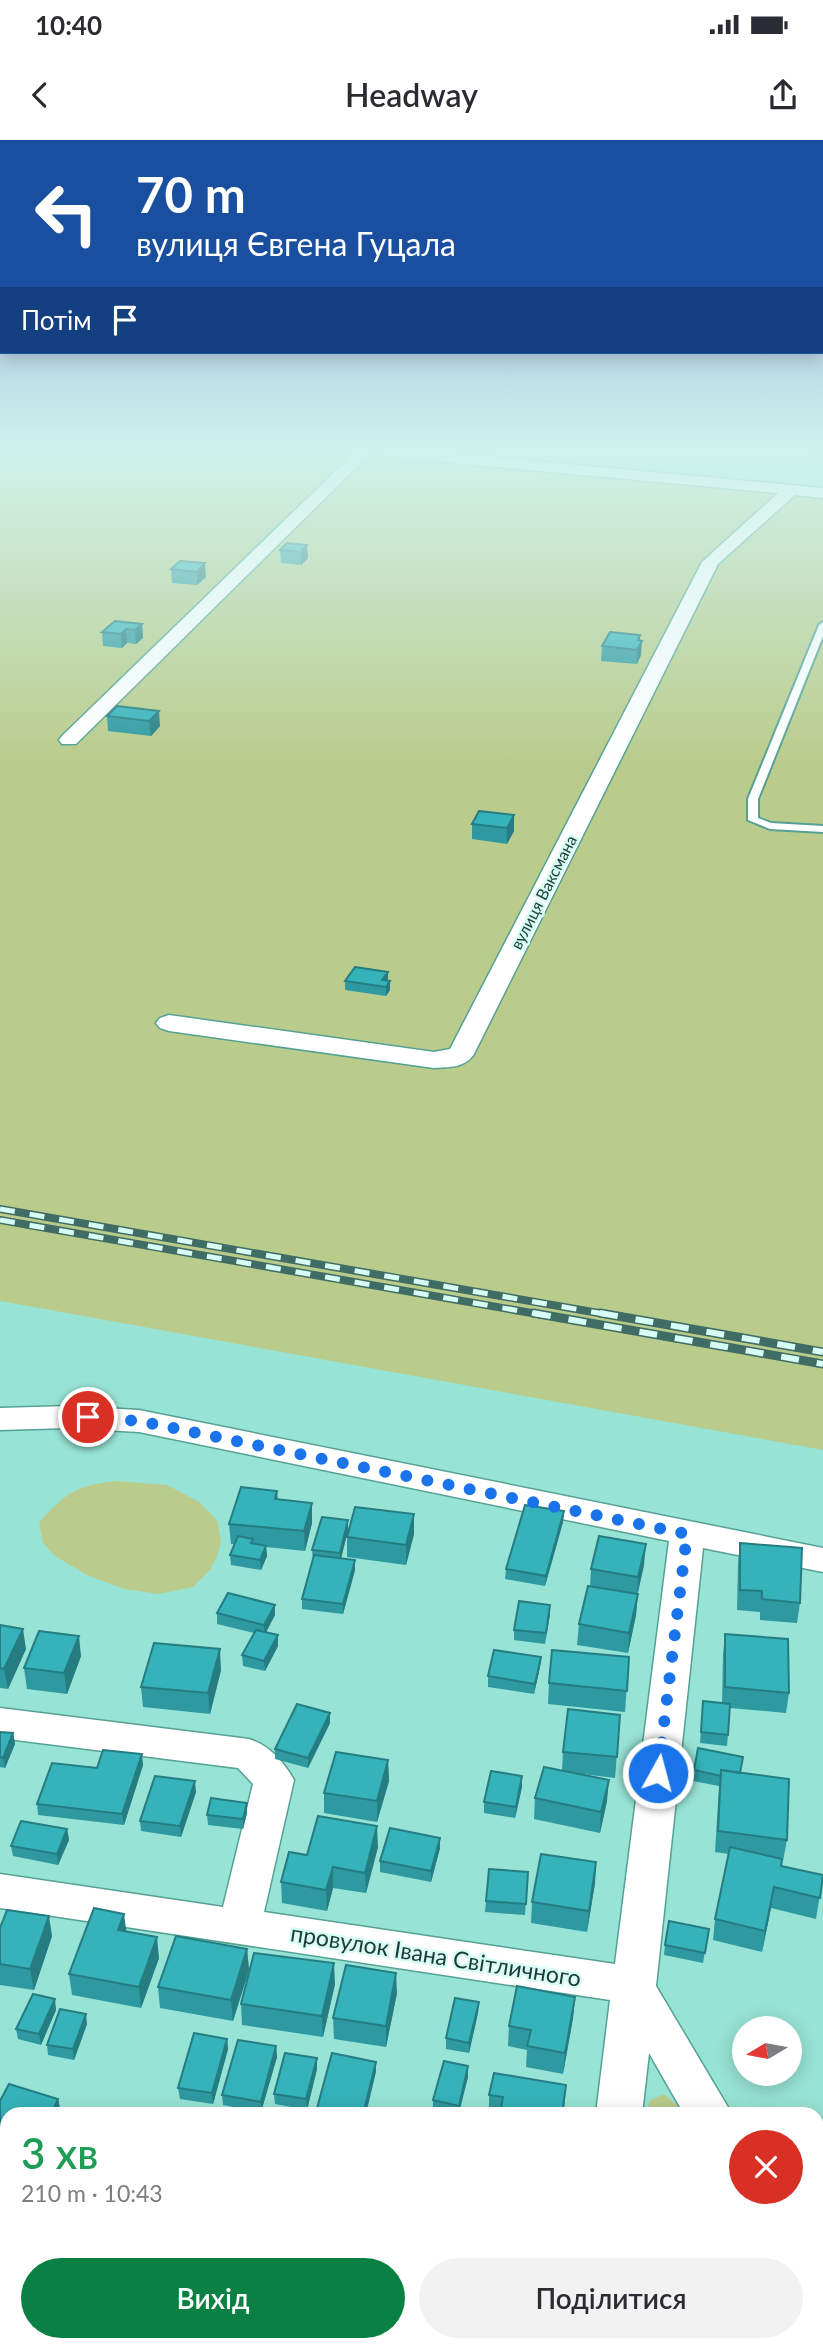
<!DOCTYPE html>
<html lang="uk">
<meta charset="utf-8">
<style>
:root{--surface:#fff;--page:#f2f2f3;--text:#2b2b33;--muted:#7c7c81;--accent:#0b8043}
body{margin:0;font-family:Lato,sans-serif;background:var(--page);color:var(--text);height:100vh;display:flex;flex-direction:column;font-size:26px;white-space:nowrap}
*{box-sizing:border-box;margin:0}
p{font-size:23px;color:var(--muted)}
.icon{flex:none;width:38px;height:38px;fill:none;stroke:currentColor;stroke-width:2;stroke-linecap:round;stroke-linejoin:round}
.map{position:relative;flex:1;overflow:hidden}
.sheet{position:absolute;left:0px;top:1967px;width:824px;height:245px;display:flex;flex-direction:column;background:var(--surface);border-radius:21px 21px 0 0;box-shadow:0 4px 18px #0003}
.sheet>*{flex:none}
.hud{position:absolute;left:0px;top:0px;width:824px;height:214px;box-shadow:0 4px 18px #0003;background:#1a4fa0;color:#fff;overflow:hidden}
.needle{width:46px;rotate:260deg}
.fabs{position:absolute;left:732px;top:1876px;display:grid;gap:14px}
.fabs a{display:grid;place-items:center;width:70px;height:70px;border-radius:50%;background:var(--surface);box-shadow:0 4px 18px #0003;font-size:35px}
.pin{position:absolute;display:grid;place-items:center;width:60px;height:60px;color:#fff;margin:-30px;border:4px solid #fff;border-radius:50%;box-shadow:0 2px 7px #0007}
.me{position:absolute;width:77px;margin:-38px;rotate:7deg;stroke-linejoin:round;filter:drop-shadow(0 0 5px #0008)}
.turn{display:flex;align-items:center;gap:24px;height:147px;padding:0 21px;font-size:32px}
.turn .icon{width:91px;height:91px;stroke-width:2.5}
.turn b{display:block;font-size:49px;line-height:60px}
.then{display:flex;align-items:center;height:66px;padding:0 21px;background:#0003;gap:14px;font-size:26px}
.round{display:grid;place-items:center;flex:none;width:74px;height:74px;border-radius:37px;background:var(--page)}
.summary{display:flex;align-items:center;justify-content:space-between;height:119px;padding:0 21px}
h1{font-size:42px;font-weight:600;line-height:52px;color:#1e9e55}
.primary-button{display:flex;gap:14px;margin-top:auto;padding:14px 21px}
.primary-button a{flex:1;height:80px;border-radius:42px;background:var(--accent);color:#fff;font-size:28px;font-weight:600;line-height:80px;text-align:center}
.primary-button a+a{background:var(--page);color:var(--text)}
.status{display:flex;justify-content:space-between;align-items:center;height:49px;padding:0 35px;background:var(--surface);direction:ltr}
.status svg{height:19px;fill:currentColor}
header{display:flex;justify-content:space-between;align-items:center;height:91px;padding:0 21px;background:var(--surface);font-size:32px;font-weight:600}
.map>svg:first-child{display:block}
.green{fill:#bacc8c}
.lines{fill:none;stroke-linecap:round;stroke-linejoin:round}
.service-casing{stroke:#55a194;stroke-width:4}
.minor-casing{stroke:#55a194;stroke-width:3}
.service{fill:#fff;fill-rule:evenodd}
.minor{fill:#fff;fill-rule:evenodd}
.rail-far1-casing{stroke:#3f6c64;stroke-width:8}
.rail-casing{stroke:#3f6c64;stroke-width:9}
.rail-far1{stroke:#d7fcf4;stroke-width:5;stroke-dasharray:15;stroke-linecap:butt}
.rail{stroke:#d7fcf4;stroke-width:6;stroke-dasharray:18;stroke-linecap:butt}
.wall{fill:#2e99a0}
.shaded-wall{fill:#257d82}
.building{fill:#35b2ba;stroke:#257d82;stroke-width:2}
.route{stroke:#1a73e8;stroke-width:12;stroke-dasharray:0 21.6}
.labels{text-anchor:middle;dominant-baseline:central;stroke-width:5;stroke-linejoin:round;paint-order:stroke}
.far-street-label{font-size:16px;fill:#1c3c37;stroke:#d7fcf4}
.near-street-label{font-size:23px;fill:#1c3c37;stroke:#d7fcf4}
</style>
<div class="status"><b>10:40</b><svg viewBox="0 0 49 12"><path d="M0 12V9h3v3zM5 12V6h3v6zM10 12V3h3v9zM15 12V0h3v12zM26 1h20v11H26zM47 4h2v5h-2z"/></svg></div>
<header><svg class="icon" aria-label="back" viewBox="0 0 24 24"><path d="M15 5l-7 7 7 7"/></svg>Headway<svg class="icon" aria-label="share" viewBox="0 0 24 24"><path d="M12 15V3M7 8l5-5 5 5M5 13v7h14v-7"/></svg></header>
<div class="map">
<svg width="823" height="2212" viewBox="0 0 823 2212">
<rect width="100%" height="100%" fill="#97e3d5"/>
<path class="green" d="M0,312H390L823,353V1310L0,1161Z
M116,1341L167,1345L199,1362L217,1380L221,1402L217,1416L210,1430L193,1447L159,1454L124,1449L87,1435L55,1416L43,1403L39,1382C67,1352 75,1346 116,1341Z
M664,1954L678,1966L683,1974H648L649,1961Z"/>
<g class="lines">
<defs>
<path id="service" d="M823,482V496L758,659V678L771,683L823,686V692L770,689L748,680V659L819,485Z"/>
<path id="minor" d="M355,312H372L76,604H62L59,600L62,596Z
M383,312H437L823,348V358L795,355L718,424L474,914C465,928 449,927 434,928L169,891L160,888L156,883L160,878L169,875L434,912L450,909L702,422L778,353L390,317Z
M69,1266L139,1270L823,1408V1432L703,1408L656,1846L732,1974H684L649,1913L642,1974H596L610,1860L0,1768V1734L223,1767L253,1644L238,1628L0,1598V1568L249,1599C269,1605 284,1622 294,1640L264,1772L615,1824L669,1401L139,1292L69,1288L0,1290V1268Z
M0,2154L7,2155V2203L0,2202Z
M817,2155L823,2157V2212H817L804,2205H817Z
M97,2205H175L178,2212H100Z
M569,2205H619V2212H569Z"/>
</defs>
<use href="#service" class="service-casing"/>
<use href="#minor" class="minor-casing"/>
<use href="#service" class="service"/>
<use href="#minor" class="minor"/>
<defs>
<path id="rail-far1" d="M0,1069L610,1175
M0,1080L543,1175"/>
<path id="rail" d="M533,1173L823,1224
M600,1173L823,1212"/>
</defs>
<use href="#rail-far1" class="rail-far1-casing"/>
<use href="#rail" class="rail-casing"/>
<use href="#rail-far1" class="rail-far1"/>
<use href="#rail" class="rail"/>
</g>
<path class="wall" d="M807,312H823V314Z
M307,405L308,418L301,425L281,423L280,410Z
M180,421L206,437L197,445L172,443L171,429Z
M142,484L143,498L136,504L127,503L122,508L103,506L102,492Z
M640,500L641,515L637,524L601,521L602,506Z
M117,566L160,586L151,596L108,591L107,576Z
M514,675V691L507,704L472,699V684Z
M345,841H390V850L386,856L345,850Z
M277,1351L278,1359L312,1363V1383L305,1411L266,1407L267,1416L261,1430L231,1425L230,1415L234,1404H231L229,1384Z
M564,1371L563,1382L545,1446L505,1439L506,1429Z
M348,1390L341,1418L355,1430L343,1474L302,1469V1459L313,1420L312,1410Z
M414,1394L406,1425L347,1417V1397Z
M740,1403L800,1463L797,1483L760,1480V1472L737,1470L738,1423Z
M644,1425L637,1454L636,1475L628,1513L577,1505L579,1484L590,1447L591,1429Z
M275,1465V1475L266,1492L278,1506L265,1531L243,1526L242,1515L254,1493L217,1484V1473Z
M550,1465L545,1504L514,1500V1490Z
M0,1485L26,1509L8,1549L0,1548Z
M725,1494L789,1553L786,1573L730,1568L727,1606L700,1603L703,1561L722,1563L723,1514Z
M81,1516L67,1554L27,1549L24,1528Z
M541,1517L540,1527L534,1554L488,1547V1536Z
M629,1517L625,1572L548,1564L549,1543Z
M221,1530L210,1574L143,1567L141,1547Z
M330,1573V1583L308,1628L275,1619V1609Z
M620,1575L615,1638L582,1634L607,1661L600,1693L534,1679L535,1658L562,1630L563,1612Z
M0,1592L13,1593L15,1604L5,1628L0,1627Z
M388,1620L389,1641L377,1682L324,1673V1653Z
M143,1625L124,1685L38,1675L37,1664L97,1628Z
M694,1630L740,1633L787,1700L783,1721H782L781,1726L823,1735L816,1779L771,1768L762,1812L713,1800L715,1779L729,1714L715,1712L719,1646L693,1641Z
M522,1647L515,1678L484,1673V1662Z
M196,1652L181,1697L141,1691L140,1681Z
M247,1673L243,1689L208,1685L207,1675Z
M67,1689L69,1700L58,1725L13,1716L11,1706Z
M440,1698V1708L431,1742L380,1732V1721Z
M378,1707L366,1753L333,1748L327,1771L282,1763L281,1742L307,1715Z
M596,1722L595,1743L587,1792L531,1783L532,1762Z
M528,1732L525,1775L485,1772L486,1761Z
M0,1788L52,1796L34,1850L0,1845Z
M709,1789L703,1823L664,1815L665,1805Z
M127,1791L159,1818L141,1868L72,1855L69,1834Z
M247,1809L249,1830L233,1881L160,1868L158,1847Z
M335,1844L323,1897L242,1885L241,1864Z
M397,1853L386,1907L334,1899L333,1878Z
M575,1857L573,1878L563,1934L526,1927L527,1910L508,1906L509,1886Z
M479,1862L478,1873L469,1913L446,1909V1898Z
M56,1870L41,1905L18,1899L16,1889Z
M87,1884L74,1920L48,1915L47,1905Z
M227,1899L228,1909L213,1964L180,1959L178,1948Z
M276,1906L277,1917L261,1972L223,1965L222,1955Z
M317,1918V1929L307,1970L275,1964L274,1954Z
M468,1926V1937L459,1974H449L433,1970V1960Z
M566,1945L564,1974H489V1955Z
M58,1959L60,1969L57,1974H7V2000L0,1998V1961Z
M0,2020L7,2021V2110L0,2108Z"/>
<path class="shaded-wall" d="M307,405L308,418L301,425V412Z
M205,423L206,437L197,445V432Z
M142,484L143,498L136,504L135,490Z
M126,489L127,503L122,508L121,494Z
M640,495V506L642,501L641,515L637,524L638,500Z
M159,571L160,586L151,596L149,581Z
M514,675V691L507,704V688Z
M388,832V840H382Z
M390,841V850L386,856V847Z
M312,1363V1383L305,1411L304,1391Z
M564,1371L563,1382L545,1446L546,1436Z
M414,1374V1394L406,1425V1405Z
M348,1380V1390L340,1423V1413Z
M646,1404L644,1425L637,1457L638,1437Z
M266,1406L267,1416L261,1430L260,1420Z
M355,1420V1430L343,1474V1464Z
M638,1454L636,1475L628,1513L629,1493Z
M275,1465V1475L264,1496V1485Z
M550,1465V1475L545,1504L546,1493Z
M23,1489L26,1509L8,1549L4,1529Z
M278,1495V1506L265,1531L264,1521Z
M79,1496L81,1516L67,1554L64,1533Z
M220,1509L221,1530L210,1574L208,1553Z
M541,1517L540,1527L534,1554L535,1544Z
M330,1573V1583L308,1628V1618Z
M13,1593L15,1604L5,1628L3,1618Z
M142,1614L143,1625L124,1685L122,1674Z
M388,1620L389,1641L377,1682V1661Z
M522,1636V1647L515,1678L516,1667Z
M609,1640L607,1661L600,1693L601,1672Z
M195,1641L196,1652L181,1697L180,1686Z
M247,1663V1673L243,1689V1679Z
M377,1686L378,1707L366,1753L365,1733Z
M67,1689L69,1700L58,1725L57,1714Z
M440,1698V1708L431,1742V1731Z
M596,1722L595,1743L587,1792L589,1771Z
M333,1727V1748L327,1771L326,1750Z
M774,1747L771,1768L762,1812L765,1791Z
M124,1774L127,1795L118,1790Z
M49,1776L52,1796L34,1850L30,1829Z
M157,1797L159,1818L141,1868L139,1847Z
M247,1809L249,1830L233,1881L231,1860Z
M334,1823L335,1844L323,1897L322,1876Z
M396,1833L397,1853L386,1907V1886Z
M575,1857L573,1878L563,1934L565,1913Z
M55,1859L56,1870L41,1905L39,1894Z
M479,1862L478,1873L469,1913V1903Z
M86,1874L87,1884L74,1920L73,1909Z
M227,1899L228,1909L213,1964L212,1953Z
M276,1906L277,1917L261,1972V1962Z
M317,1918V1929L307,1970L306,1959Z
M376,1922V1932L366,1974H363Z
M468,1926V1937L458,1974L459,1966Z
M58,1959L60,1969L57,1974H51Z"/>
<path class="building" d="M287,403L307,405L301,412L280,410Z
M180,421L205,423L197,432L171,429Z
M115,481L142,484L135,490L126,489L121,494L102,492Z
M610,492L640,495L638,500L642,501L637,510L602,506Z
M117,566L159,571L149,581L107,576Z
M479,671L514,675L507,688L472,684Z
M355,827L388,832L382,840L390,841L386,847L345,841Z
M241,1347L277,1351L275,1359L312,1363L304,1391L229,1384Z
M525,1365L564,1371L546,1436L506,1429Z
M355,1367L414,1374L406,1405L347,1397Z
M322,1377L348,1380L340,1413L312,1410Z
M238,1396L253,1399L251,1403L266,1406L260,1420L230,1415Z
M599,1396L646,1404L638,1437L591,1429Z
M740,1403L802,1408L800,1463L762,1459V1451L740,1450Z
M314,1415L355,1420L343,1464L302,1459Z
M588,1446L638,1454L629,1493L579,1484Z
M228,1453L275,1465L264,1485L217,1473Z
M519,1461L550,1465L546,1493L514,1490Z
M0,1485L23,1489L4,1529L0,1528Z
M256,1490L278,1495L264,1521L242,1515Z
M39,1491L79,1496L64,1533L24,1528Z
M725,1494L788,1499L789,1553L725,1547Z
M154,1503L220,1509L208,1553L141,1547Z
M494,1510L541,1517L535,1544L488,1536Z
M552,1510L629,1517L627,1551L549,1543Z
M703,1561L730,1564L728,1595L701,1592Z
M297,1564L330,1573L308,1618L275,1609Z
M568,1569L620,1575L617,1617L563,1612Z
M0,1592L13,1593L3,1618L0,1617Z
M698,1608L743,1617L740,1633L721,1630V1636L694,1630Z
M103,1610L142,1614L122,1674L37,1664L52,1623L97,1628Z
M336,1612L388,1620L377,1661L324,1653Z
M544,1627L609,1640L601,1672L535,1658Z
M721,1630L789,1639L787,1700L718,1691Z
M491,1631L522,1636L516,1667L484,1662Z
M155,1636L195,1641L180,1686L140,1681Z
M211,1658L247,1663L243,1679L207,1675Z
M318,1676L377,1686L365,1733L333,1727L326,1750L281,1742L289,1712L307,1715Z
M21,1681L67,1689L57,1714L11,1706Z
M390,1688L440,1698L431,1731L380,1721Z
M730,1707L782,1719L781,1726L823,1735L820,1758L774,1747L765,1791L715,1779Z
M541,1714L596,1722L589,1771L532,1762Z
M489,1729L528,1732L526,1764L486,1761Z
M94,1768L124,1774L118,1790L157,1797L139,1847L69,1834Z
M7,1770L49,1776L30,1829L0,1824V1788Z
M669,1781L709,1789L705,1813L665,1805Z
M176,1796L247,1809L231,1860L158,1847Z
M254,1813L334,1823L322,1876L241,1864Z
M346,1825L396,1833L386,1886L333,1878Z
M517,1846L575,1857L565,1913L527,1906L531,1890L509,1886Z
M33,1854L55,1859L39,1894L16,1889Z
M455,1858L479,1862L469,1903L446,1898Z
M60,1869L86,1874L73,1909L47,1905Z
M194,1893L227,1899L212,1953L178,1948Z
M238,1900L276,1906L261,1962L222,1955Z
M285,1913L317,1918L306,1959L274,1954Z
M332,1913L376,1922L363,1974H328L316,1972Z
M444,1921L468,1926L459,1966L433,1960Z
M494,1933L566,1945L562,1974H500L503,1957L489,1955Z
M9,1944L58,1959L51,1974H7V1990L0,1988V1961Z
M173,1971L185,1974H172Z
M0,2020L7,2021V2090L0,2089Z
M430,2205H473L472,2212H429Z"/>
<linearGradient id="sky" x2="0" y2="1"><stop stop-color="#899fda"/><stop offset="0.5" stop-color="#d0f2ec"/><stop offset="1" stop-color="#d0f2ec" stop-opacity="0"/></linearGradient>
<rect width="823" height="622" fill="url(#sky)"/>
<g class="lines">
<path class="route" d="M88,1277L139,1281L687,1394L658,1633"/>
</g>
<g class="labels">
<g class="far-street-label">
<text transform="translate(543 752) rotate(-63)">вулиця Ваксмана</text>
</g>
<g class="near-street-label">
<text transform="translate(436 1815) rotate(9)">провулок Івана Світличного</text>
</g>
</g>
</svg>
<div class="fabs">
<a><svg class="needle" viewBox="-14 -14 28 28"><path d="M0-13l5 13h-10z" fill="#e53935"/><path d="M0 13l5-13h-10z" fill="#7c7c81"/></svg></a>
</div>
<div class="pin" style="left:88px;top:1277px;background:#d93025"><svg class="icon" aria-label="arrive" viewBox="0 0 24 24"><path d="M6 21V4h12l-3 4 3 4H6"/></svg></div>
<svg class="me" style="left:658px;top:1633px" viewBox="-20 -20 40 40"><circle r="17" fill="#1a73e8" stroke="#fff" stroke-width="3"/><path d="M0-11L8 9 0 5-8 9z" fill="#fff"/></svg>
<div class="hud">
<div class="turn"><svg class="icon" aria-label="left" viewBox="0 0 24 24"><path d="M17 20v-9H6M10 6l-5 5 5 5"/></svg><div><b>70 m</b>вулиця Євгена Гуцала</div></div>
<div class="then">Потім<svg class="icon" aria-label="arrive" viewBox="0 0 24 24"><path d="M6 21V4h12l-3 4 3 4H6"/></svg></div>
</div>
<section class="sheet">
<div class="summary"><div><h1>3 хв</h1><p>210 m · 10:43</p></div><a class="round" style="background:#d93025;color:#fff"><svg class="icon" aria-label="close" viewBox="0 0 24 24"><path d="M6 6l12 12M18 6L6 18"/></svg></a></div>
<div class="primary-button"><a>Вихід</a><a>Поділитися</a></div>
</section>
</div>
